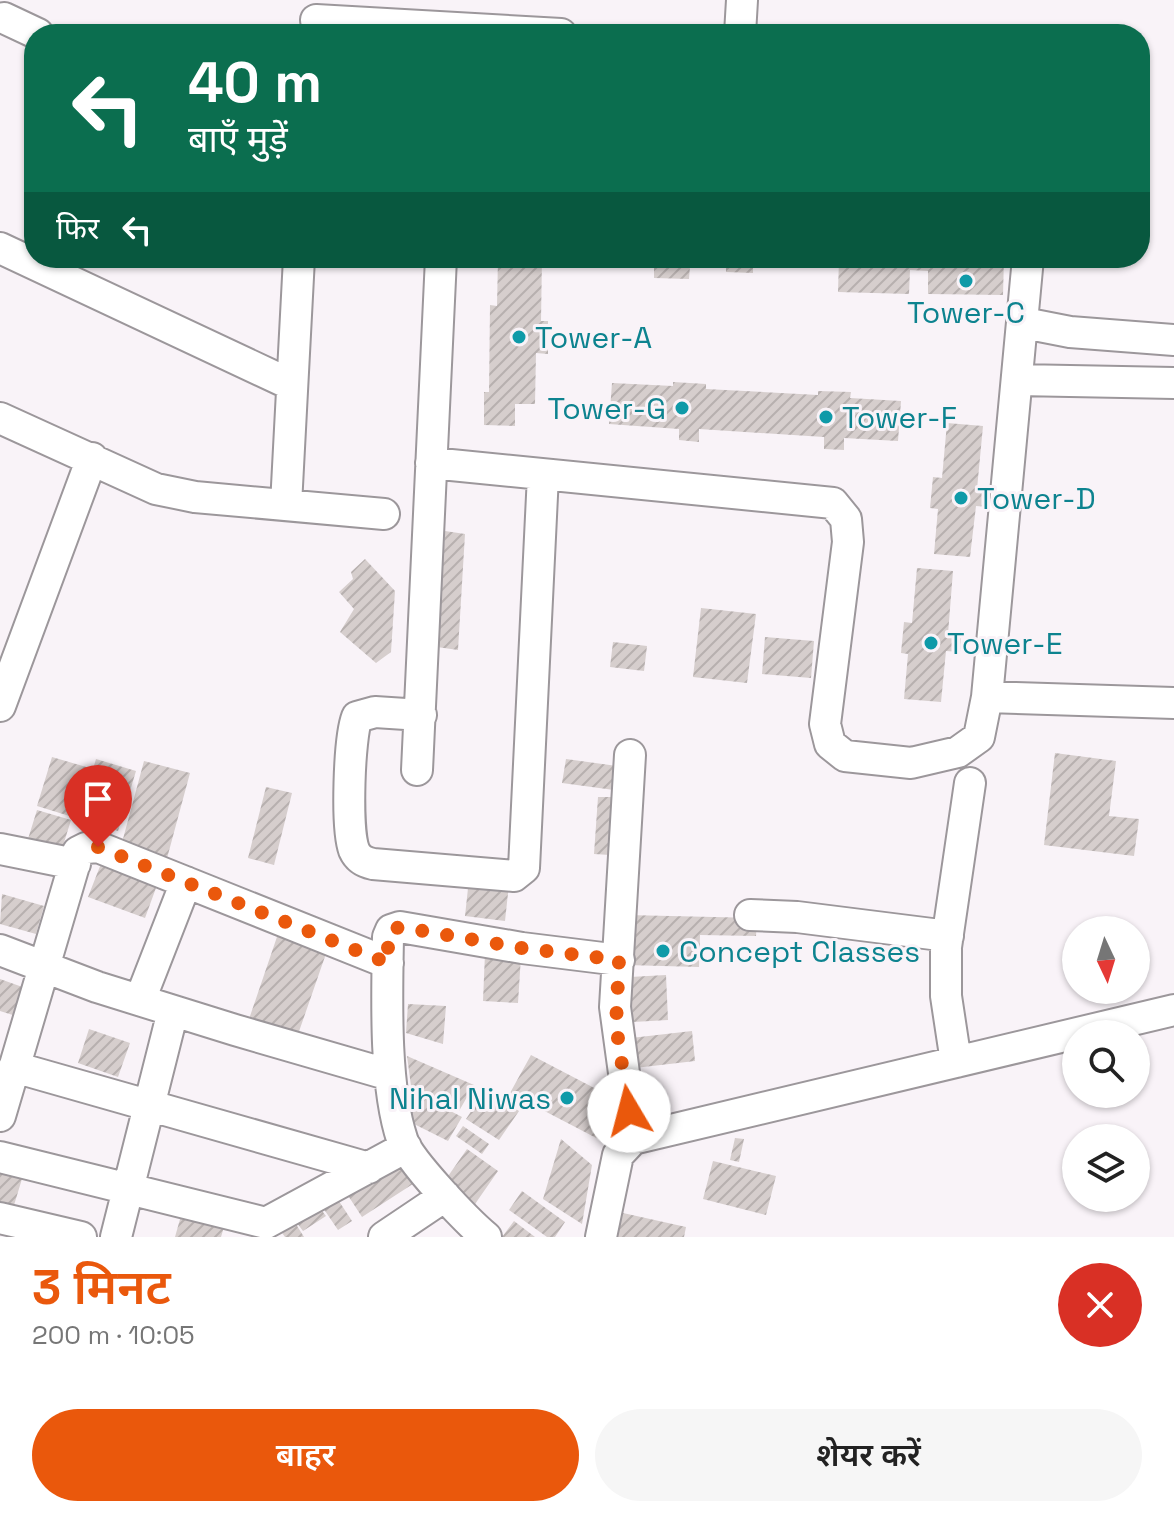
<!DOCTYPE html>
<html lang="hi">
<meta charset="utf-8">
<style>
:root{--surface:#fff;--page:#f6f6f6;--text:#222;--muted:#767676;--accent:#ea580c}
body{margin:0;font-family:"Space Grotesk","Noto Sans Devanagari",sans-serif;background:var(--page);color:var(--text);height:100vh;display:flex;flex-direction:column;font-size:30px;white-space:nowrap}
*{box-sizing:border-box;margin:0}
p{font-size:26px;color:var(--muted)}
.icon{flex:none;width:44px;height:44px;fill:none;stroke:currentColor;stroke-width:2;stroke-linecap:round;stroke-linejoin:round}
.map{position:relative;height:1237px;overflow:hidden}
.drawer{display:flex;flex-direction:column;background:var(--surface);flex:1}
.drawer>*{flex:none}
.guide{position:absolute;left:24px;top:24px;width:1126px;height:244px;border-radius:32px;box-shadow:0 2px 6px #0004;background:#0b6e4f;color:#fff;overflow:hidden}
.needle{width:52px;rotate:176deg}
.fabs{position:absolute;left:1062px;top:916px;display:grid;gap:16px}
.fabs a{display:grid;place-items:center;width:88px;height:88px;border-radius:50%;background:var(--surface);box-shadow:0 2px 6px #0004;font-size:40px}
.pin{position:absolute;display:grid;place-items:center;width:68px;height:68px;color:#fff;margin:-82px -34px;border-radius:50% 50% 50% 0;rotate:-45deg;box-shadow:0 0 8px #0007}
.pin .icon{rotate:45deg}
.me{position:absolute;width:88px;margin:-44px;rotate:352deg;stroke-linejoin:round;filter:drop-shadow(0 0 6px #0008)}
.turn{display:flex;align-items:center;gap:28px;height:168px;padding:0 32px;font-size:36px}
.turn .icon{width:104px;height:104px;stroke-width:2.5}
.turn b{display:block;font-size:56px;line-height:68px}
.then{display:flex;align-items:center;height:76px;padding:0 32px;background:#0003;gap:16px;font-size:30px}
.round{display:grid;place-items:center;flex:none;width:84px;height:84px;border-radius:42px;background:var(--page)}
.summary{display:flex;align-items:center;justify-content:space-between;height:136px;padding:0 32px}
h1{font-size:48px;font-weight:600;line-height:60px;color:var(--accent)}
.action{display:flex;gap:16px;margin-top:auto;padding:16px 32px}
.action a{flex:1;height:92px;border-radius:48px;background:var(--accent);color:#fff;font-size:32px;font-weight:600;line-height:92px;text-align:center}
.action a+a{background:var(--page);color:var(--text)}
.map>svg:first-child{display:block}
.building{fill:url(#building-hatch)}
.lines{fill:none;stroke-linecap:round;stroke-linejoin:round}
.minor-casing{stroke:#9c979b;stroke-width:34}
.minor{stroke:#fff;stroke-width:30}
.route{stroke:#ea580c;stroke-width:14;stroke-dasharray:0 25.2}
.culture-dot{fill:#0f9aa8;stroke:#f9f3f8;stroke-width:3}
.labels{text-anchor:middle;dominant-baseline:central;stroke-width:6;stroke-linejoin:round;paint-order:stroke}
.culture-label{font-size:30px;fill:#0d838f;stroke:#f9f3f8;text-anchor:start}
</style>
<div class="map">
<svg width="1174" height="1237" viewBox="0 0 1174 1237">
<defs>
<pattern id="building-hatch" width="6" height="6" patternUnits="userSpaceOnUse" patternTransform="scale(2)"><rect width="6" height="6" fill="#d6cecd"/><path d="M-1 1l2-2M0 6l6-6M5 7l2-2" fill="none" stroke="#b7b0af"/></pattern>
</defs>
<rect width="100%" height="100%" fill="#f9f3f8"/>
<path class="building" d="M498,258H542L541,321H548V354L536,353L535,404H515V426L484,425V392H489L490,305L497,306Z
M581,258H753V273L726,272V267L690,266L689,279L654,278V266H628L629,262H615V266H581Z
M839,258H1004L1003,295L928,294V271L910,270L909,294L838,292Z
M673,382L706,384V389L818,395V391L851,392L850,398L901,401L898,441L844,438V450L824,449V437L699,429V442L679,440V429L609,424L612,383L673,386Z
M947,423L983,426L977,489L991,490L990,507L976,506L970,557L934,554L938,509L930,508L933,477L942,478Z
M445,531L465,534L458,650L437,647Z
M365,559L395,591L391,652L376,663L340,632L354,609L339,592L353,579L351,572Z
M917,568L953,571L948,634H961L960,652L946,651L941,702L904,699L908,654L901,653L904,622L912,623Z
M701,608L756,614L747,683L693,677Z
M765,637L814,641L811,678L762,674Z
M613,642L647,646L644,671L610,667Z
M1055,753L1116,761L1109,816L1139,819L1134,856L1044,845Z
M52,757L93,769L96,759L136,771L118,831L37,806Z
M566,759L617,766L614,790L562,783Z
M144,761L190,773L166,862L120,850Z
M266,787L292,793L274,865L248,858Z
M598,797H613L610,855L594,854Z
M37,810L71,820L62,849L28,839Z
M104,856L160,877L145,918L88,897Z
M469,879L509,884L505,921L465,916Z
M2,894L44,906L36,934L0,924Z
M627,915L757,918L756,936L700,935L699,967L626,965Z
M280,928L329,945L295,1043L246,1028Z
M485,953L521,956L518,1003L483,1001Z
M666,975L668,1020L633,1022L630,977Z
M0,979L28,989L19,1017L0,1011Z
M408,1004L446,1006L443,1044L406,1033Z
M89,1029L130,1043L118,1077L78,1063Z
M692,1031L695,1061L635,1068L631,1038Z
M531,1055L623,1103L602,1141L510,1093Z
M407,1056L474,1085L459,1111L411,1086Z
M486,1089L519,1111L499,1140L466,1119Z
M410,1090L462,1117L448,1141L412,1123Z
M463,1126L489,1144L482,1154L456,1136Z
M735,1138L744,1139L739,1162L730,1160Z
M561,1139L592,1165L582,1224L543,1199Z
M467,1149L498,1171L475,1204L444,1182Z
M403,1157L419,1180L362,1217L347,1194Z
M713,1161L776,1176L766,1215L703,1199Z
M0,1162L25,1169L11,1215L0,1212Z
M522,1191L565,1222L555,1237H547L509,1210Z
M333,1192L352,1221L338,1230L319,1202Z
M316,1203L326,1216L303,1231L294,1219Z
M184,1205L227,1217L221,1237H175Z
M614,1211L686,1227L684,1237H608Z
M294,1221L304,1237H285L280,1230Z
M514,1221L535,1237H502Z"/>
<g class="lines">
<defs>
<path id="minor" d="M4,18L38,34
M316,20L561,34
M740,34L742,0
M0,248L292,385
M1024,323L1070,332L1174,340
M1018,380L1174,383
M0,418L156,489L195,497L384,514
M431,463L833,503L846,519L848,542L825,724L830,744L845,756L911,763L958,752L979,737L987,697L1028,258
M286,505L299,258
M987,697L1174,703
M0,706L92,458
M421,715L375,712L357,717C349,738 346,828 354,850C358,859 364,862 373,864L514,876L524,868L543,475
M630,755L615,1007L633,1139
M417,770L441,258
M0,849L75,864
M750,915L797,917L948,936
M0,950L97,987L235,1030L390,1075
M140,1000L186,882
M956,1062L946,996V947L970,783
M14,1067L369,1168
M0,1116L78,852L86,848L98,847L388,963
M0,1157L266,1223L406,1147
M0,1218L81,1237
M116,1237L173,1011
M384,1237L445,1196
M486,1237C468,1222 408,1160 402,1139C384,1085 387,995 388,937L391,930L400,927L522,948L619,960
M601,1237L618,1155L633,1139L1174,1010"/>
</defs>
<use href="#minor" class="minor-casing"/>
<use href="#minor" class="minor"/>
</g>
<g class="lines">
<path class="route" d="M98,847L388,963V937L391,930L400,927L522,948L619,960L616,1025L629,1111"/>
</g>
<g class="culture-dot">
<circle cx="966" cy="281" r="8"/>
<circle cx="519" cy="337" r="8"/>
<circle cx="682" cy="408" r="8"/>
<circle cx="826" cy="417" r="8"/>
<circle cx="961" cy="498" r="8"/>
<circle cx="931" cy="643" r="8"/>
<circle cx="663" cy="951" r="8"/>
<circle cx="567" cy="1098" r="8"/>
</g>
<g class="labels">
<g class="culture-label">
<text x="966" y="312" text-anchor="middle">Tower-C</text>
<text x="535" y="337">Tower-A</text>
<text x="666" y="408" text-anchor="end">Tower-G</text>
<text x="842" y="417">Tower-F</text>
<text x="977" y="498">Tower-D</text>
<text x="947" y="643">Tower-E</text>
<text x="679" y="951">Concept Classes</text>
<text x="551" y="1098" text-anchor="end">Nihal Niwas</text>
</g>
</g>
</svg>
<div class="fabs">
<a><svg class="needle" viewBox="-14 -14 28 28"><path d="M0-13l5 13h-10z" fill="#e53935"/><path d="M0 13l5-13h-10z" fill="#767676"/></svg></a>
<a><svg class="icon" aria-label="search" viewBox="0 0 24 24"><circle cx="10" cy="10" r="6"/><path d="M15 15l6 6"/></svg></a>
<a><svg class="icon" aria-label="layers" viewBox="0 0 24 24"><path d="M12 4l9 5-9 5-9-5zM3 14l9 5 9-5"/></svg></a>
</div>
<div class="pin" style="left:98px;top:847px;background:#d93025"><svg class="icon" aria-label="arrive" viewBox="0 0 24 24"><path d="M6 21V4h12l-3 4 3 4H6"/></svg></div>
<svg class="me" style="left:629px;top:1111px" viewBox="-20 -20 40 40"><circle r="19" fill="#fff"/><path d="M0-13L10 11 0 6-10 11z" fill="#ea580c"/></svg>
<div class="guide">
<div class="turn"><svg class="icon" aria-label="left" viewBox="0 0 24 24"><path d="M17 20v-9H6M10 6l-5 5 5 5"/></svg><div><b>40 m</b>बाएँ मुड़ें</div></div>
<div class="then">फिर<svg class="icon" aria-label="left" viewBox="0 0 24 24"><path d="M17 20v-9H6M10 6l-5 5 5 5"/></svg></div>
</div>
</div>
<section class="drawer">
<div class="summary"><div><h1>3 मिनट</h1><p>200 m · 10:05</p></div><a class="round" style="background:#d93025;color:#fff"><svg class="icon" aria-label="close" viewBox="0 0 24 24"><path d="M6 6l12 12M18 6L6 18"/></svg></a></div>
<div class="action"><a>बाहर</a><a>शेयर करें</a></div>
</section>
